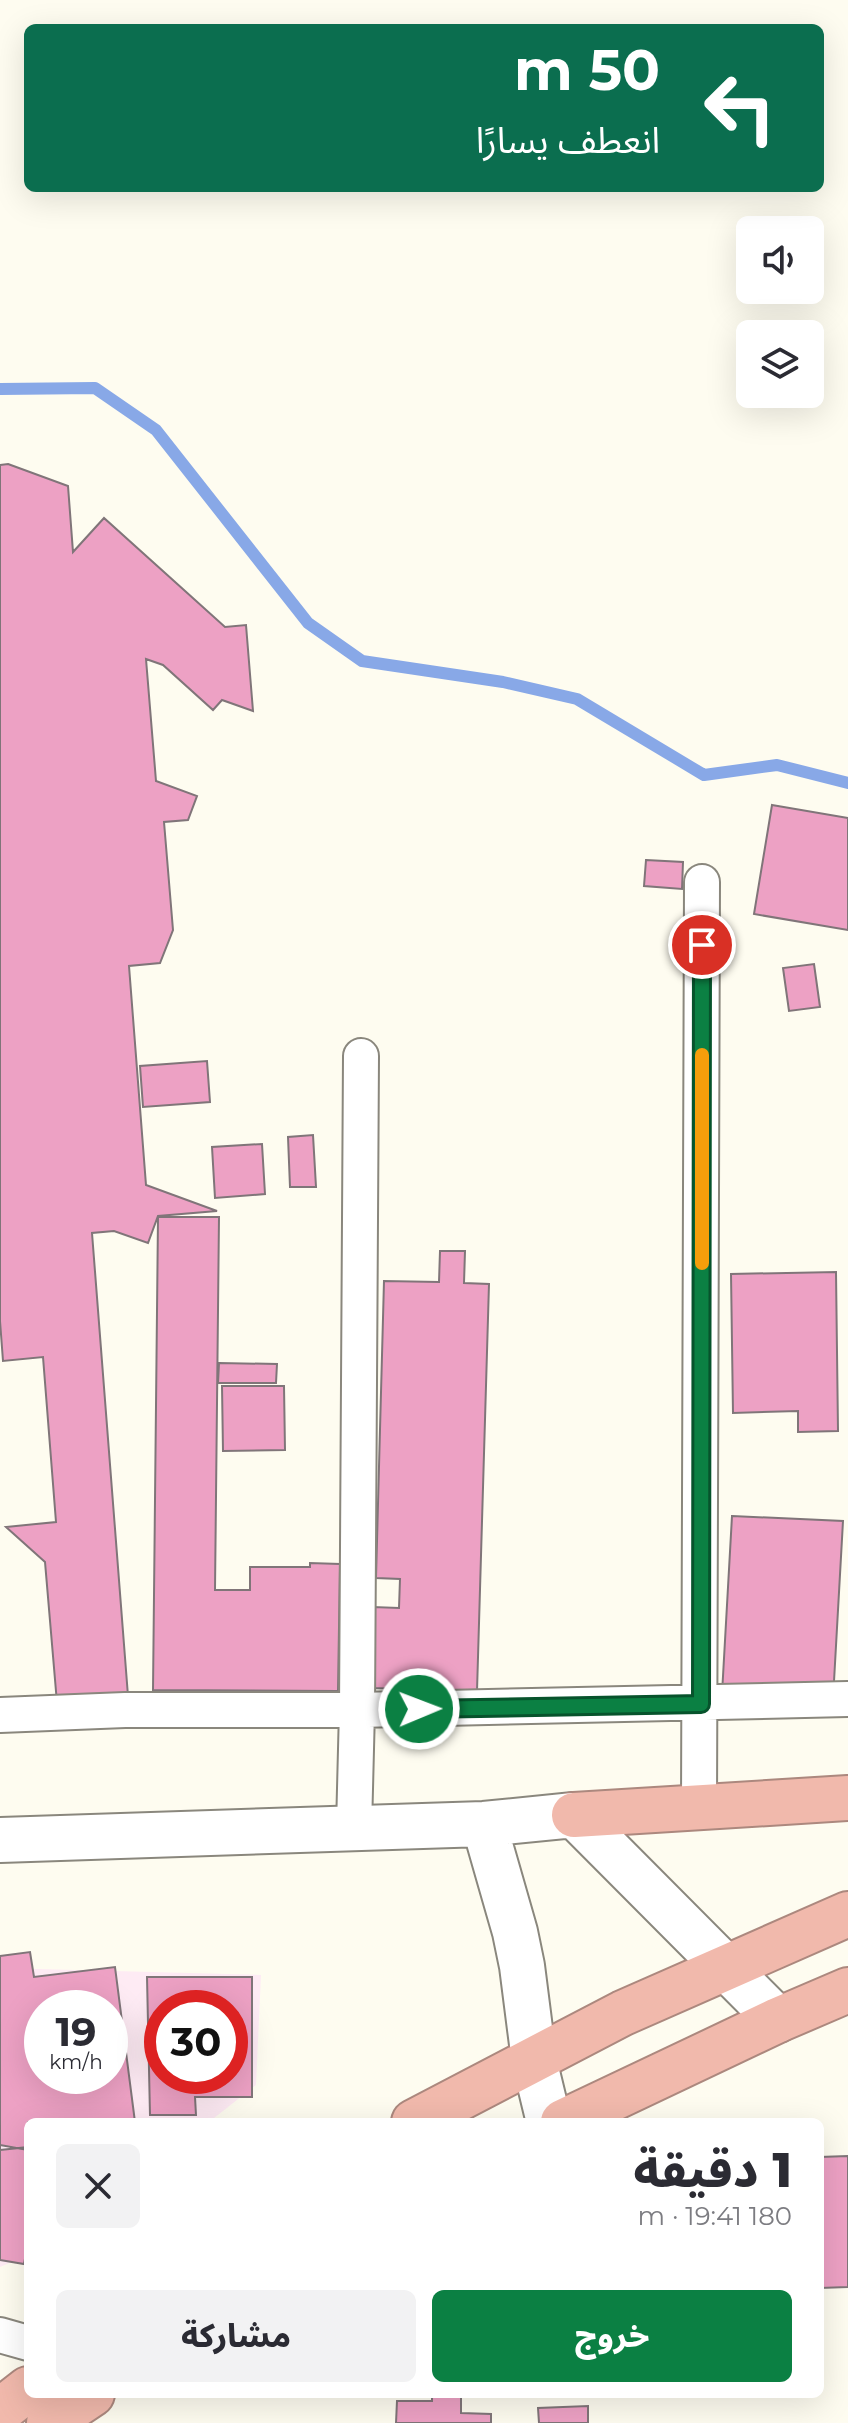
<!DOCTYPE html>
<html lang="ar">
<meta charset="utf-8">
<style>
:root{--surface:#fff;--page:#f2f2f3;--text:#2b2b33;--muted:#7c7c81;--accent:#0b8043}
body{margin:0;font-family:Montserrat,"Noto Sans Arabic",sans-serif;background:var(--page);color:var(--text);direction:rtl;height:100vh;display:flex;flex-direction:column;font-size:30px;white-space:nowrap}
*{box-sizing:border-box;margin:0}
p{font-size:26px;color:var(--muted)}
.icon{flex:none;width:44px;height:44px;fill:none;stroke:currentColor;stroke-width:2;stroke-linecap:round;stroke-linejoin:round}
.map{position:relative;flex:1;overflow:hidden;direction:ltr}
.side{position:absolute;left:24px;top:2118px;width:800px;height:280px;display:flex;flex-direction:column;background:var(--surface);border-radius:12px;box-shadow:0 8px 32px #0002;direction:rtl}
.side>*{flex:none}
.banner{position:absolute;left:24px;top:24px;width:800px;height:168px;border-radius:12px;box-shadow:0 8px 32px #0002;direction:rtl;background:#0b6e4f;color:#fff;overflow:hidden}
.buttons{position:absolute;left:736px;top:216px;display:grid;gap:16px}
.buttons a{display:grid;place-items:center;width:88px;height:88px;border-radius:12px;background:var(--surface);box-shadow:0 8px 32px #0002;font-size:40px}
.speed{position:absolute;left:24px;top:1990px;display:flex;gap:16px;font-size:40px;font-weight:700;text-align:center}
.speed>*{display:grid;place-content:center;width:104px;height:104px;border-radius:50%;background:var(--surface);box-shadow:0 8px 32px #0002;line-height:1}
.speed small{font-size:20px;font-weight:400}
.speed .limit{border:12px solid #d22;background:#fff;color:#111}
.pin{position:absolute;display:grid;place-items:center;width:68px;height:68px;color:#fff;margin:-34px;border:4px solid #fff;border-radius:50%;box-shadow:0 2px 8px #0007}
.me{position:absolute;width:88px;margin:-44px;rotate:89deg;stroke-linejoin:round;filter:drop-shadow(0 0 6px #0008)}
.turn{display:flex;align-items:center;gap:28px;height:168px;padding:0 32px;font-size:36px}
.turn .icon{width:104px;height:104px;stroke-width:2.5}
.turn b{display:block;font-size:56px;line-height:68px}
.round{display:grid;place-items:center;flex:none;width:84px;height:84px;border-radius:12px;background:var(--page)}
.overview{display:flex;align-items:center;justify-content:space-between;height:136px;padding:0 32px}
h1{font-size:48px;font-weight:800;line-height:60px}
.primary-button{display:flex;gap:16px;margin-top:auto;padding:16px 32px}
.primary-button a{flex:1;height:92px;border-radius:12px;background:var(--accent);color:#fff;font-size:32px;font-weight:800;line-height:92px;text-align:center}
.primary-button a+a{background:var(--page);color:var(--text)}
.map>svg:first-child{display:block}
.commercial{fill:#feebf4;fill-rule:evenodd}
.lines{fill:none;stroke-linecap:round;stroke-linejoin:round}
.stream{stroke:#88a8e7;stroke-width:12}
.building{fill:#eda1c4;stroke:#807579;stroke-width:2;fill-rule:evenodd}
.street-casing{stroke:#8a877d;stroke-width:38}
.secondary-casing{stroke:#8a877d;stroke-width:48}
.highway-casing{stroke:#ac887e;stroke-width:48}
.street{stroke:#fff;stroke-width:34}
.secondary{stroke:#fff;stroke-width:44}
.highway{stroke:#f1b9ac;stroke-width:44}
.route-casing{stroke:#07532c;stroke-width:20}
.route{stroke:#0b8043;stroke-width:14}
.slow{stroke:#f59e0b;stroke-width:14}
</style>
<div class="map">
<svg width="848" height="2423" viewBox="0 0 848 2423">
<rect width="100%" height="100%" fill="#fefcf0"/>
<path class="commercial" d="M0,1968L261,1975L256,2085L209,2122H28V2255L0,2267ZM42,2008H110V2076H42ZM162,2008H230V2076H162Z"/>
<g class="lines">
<path class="stream" d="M0,389L95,388L156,430L308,623L362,661L503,682L577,699L704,775L777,765L848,783"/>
</g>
<path class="building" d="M8,464L68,486L73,552L104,518L225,627L246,625L253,711L222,700L213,710L163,665L146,659L156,781L197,796L188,820L164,822L173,930L160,963L129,966L146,1185L217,1211L158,1216L148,1243L114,1231L92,1233L128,1696L57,1703L45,1562L6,1527L56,1522L43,1357L3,1361L0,1321V465Z
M772,805L848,818V930L754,914Z
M646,860L683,862L682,889L644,886Z
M814,964L820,1007L789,1011L783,968Z
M207,1061L210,1102L143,1107L140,1066Z
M313,1135L316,1187H290L288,1137Z
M262,1144L265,1194L215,1198L212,1147Z
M158,1217H219L215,1590H250V1567H310V1563L340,1564L338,1691L153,1690Z
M440,1251H465L464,1283L489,1284L477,1691L370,1688L373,1607L399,1608L400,1579L376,1578L384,1281L439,1282Z
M836,1272L838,1431L798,1432V1411L733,1413L731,1274Z
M219,1363L277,1364L276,1383H218Z
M222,1386H284L285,1450L223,1451Z
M732,1516L843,1521L833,1699L722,1694Z
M30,1952L34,1977L115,1967L135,2122H28V2147L0,2150V1956ZM42,2008H110V2076H42Z
M147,1977H252V2097H195L196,2115H150ZM162,2008H230V2076H162Z
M0,2145L28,2150V2243L24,2264L0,2260Z
M848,2156V2287L820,2288V2157Z
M432,2394H461V2413L491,2414V2423H396L397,2401H432Z
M588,2406V2423H539L538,2408Z"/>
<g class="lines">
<defs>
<path id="street" d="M0,1715L125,1710H357L848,1699
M699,1807L702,882
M354,1828L357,1710L361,1056
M0,2335L28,2343"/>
<path id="secondary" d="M484,1824L515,1932L522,1966L534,2060L549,2122
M0,1840L484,1824L574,1815L778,2020"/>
<path id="highway" d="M574,1815L848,1798
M414,2122L623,2013L848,1914
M563,2122L778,2020L848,1990
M0,2411L28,2389
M49,2423L92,2394"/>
</defs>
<use href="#street" class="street-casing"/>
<use href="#secondary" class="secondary-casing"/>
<use href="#highway" class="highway-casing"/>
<use href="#street" class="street"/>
<use href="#secondary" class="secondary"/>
<use href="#highway" class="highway"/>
</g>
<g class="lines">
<defs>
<path id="route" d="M419,1709L701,1704L702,945"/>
</defs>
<use href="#route" class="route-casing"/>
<use href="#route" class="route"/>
<path class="slow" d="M702,1263V1055"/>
</g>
</svg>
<div class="buttons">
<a><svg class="icon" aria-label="sound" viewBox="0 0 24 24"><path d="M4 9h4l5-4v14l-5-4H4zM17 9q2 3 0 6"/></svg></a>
<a><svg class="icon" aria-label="layers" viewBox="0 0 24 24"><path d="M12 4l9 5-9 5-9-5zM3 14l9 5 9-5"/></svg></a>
</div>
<div class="speed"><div>19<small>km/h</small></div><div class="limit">30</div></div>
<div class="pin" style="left:702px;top:945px;background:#d93025"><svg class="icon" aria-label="arrive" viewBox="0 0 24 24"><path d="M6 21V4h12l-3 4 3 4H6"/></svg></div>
<svg class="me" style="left:419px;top:1709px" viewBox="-20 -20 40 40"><circle r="17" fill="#0b8043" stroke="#fff" stroke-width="3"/><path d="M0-11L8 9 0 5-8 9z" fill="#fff"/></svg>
<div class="banner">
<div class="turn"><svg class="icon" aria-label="left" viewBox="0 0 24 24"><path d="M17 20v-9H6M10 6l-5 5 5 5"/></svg><div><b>50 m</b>انعطف يسارًا</div></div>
</div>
<section class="side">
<div class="overview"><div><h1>1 دقيقة</h1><p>180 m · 19:41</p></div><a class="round"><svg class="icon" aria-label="close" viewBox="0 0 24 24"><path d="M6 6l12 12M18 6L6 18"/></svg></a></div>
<div class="primary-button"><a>خروج</a><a>مشاركة</a></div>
</section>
</div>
